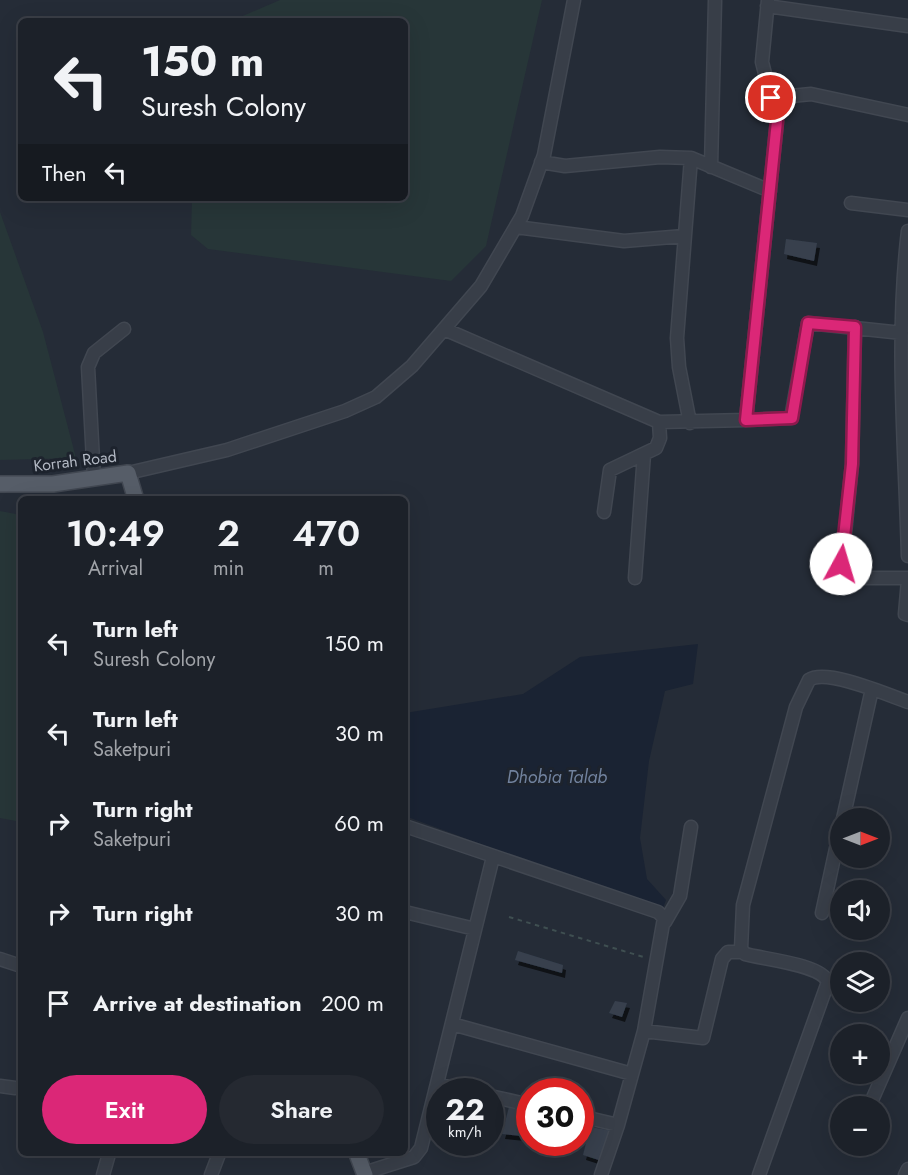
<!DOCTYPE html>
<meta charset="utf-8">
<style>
:root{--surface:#1c2129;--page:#252931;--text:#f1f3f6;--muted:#a0a3a8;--line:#3a3e46;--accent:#db2777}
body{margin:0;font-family:Jost,sans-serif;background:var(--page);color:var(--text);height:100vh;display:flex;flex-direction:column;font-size:22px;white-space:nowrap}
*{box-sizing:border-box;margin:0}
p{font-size:20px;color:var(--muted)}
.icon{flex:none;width:33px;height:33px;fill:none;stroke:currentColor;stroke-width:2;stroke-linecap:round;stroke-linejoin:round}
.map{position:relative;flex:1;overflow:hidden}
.side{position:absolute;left:18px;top:496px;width:390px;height:660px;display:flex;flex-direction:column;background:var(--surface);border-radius:9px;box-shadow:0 6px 24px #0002,0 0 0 2px var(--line)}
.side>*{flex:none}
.guide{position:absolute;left:18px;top:18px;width:390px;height:183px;border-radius:9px;box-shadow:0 6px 24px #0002,0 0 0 2px var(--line);background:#1c2129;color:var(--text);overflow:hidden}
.needle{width:39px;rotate:90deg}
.tools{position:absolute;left:830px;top:808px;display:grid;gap:12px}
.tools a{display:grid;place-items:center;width:60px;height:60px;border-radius:50%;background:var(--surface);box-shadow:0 6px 24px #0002,0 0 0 2px var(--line);font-size:30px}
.speed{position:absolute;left:426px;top:1078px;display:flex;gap:12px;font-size:30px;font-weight:700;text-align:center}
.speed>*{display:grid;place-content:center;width:78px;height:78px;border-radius:50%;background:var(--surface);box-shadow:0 6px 24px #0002,0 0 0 2px var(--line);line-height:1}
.speed small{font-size:15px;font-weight:400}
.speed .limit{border:9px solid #d22;background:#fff;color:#111}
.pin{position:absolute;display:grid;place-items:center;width:51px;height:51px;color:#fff;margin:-26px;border:3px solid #fff;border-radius:50%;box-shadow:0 2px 6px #0007}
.me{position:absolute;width:66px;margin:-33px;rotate:6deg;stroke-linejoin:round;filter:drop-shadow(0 0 4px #0008)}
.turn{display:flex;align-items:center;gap:21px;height:126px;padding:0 24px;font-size:27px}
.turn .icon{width:78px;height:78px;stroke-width:2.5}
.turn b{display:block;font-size:42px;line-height:51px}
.then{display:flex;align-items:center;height:57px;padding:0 24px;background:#0003;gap:12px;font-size:22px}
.eta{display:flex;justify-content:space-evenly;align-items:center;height:102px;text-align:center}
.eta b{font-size:36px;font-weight:600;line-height:42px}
.button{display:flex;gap:12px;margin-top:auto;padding:12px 24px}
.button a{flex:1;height:69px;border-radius:36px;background:var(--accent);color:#fff;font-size:24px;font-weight:600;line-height:69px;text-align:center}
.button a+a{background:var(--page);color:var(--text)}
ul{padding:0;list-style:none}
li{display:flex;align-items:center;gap:18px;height:90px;padding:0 24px}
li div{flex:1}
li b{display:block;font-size:22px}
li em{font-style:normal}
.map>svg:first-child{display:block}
.green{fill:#273638}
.water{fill:#1a2333}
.building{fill:#37404e;filter:url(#shadow)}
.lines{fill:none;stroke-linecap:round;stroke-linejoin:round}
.minor-casing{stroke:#414751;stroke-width:15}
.major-casing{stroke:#414751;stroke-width:18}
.path{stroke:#3f4f51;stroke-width:2;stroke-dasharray:4.5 4.5;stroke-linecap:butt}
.minor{stroke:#383e48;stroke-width:12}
.major{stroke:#565d68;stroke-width:15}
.route-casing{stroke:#8e194d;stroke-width:15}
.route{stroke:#db2777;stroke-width:10}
.labels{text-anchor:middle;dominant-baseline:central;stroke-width:6;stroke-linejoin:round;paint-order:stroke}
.street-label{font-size:16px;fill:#b3b9c4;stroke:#1d232d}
.water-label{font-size:18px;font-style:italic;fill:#71829e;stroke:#1d232d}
</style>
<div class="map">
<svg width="908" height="1175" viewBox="0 0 908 1175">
<defs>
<filter id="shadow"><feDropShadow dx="3" dy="5" stdDeviation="0" flood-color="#0009"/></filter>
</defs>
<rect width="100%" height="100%" fill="#252c37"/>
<path class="green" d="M280,0H542L486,246L451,281L208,249L191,235L192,198H405V21H231Z
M0,212L43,332L76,458L0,460Z
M0,511L21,515V822L0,818Z"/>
<path class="water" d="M698,644L693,684L665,691L649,761L640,838L647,879L666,900L662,911L405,816V713L523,694L580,657Z"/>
<path class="building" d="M786,239L817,243L814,261L784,254Z
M518,951L563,965L562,973L515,960Z
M615,1001L627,1003L622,1017L609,1013Z
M509,1107L528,1112L522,1136L502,1134Z
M590,1127L614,1131L605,1162L583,1155Z"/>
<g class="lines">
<defs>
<path id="minor" d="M767,6L908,26
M771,98L811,94L908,115
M541,162L565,166L660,157L691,158L770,191
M711,167L715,1
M851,203L908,210
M516,227L624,241L684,236
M908,231C895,339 905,448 908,556
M855,327L852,464L841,573L847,578H908
M444,329L659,422L746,420L777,121L762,62L768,0
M746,420L791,418L808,323L902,333
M690,423L679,367L677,338L691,158
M128,473L227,450L345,411L376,397L412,366L481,286L522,216L544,155L574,0
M94,479L88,367L94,353L124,329
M604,512L610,470L656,448L660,438L659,422
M635,578L644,454
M908,580L905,614L908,615
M843,819L872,689
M405,826L658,912L664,918L644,1031L618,1125L601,1175
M405,912L475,929
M822,913L840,830
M665,922L680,896L691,827
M0,959L21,966
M452,1024L632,1074
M644,1031L703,1038L722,959L728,952H742
M438,1084L475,1092
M0,1086L15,1088
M490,1096L530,1105
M869,1107L908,1018
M580,1116L618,1125
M364,1173L414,1157L421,1148L493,857
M103,1175L109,1154
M211,1175L219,1154
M759,1175L828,982C821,964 762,959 745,954L741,949L743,905L796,707L809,680C826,668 888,695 908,702
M905,1175L908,1169"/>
<path id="major" d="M0,484H53L128,473L136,500
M357,1154L365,1175"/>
</defs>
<use href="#minor" class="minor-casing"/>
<use href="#major" class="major-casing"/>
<path class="path" d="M509,917L647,958"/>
<use href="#minor" class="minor"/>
<use href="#major" class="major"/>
</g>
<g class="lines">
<defs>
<path id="route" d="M771,98L777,121L746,420L792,418L808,323L855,327L852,464L841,564"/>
</defs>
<use href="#route" class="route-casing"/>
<use href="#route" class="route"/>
</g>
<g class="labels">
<g class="street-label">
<text transform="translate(75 461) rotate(-7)">Korrah Road</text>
</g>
<g class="water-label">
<text x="557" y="777">Dhobia Talab</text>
</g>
</g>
</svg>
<div class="tools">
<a><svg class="needle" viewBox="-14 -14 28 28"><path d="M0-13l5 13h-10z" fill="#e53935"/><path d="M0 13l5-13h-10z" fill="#a0a3a8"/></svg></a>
<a><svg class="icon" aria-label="sound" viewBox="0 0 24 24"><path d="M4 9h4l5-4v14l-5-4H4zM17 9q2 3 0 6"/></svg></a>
<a><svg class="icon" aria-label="layers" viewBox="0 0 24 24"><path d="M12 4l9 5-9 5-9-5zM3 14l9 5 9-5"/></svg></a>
<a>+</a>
<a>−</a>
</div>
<div class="speed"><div>22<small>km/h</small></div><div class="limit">30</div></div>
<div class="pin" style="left:771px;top:98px;background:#d93025"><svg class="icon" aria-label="arrive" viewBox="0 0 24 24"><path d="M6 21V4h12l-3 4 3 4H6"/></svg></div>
<svg class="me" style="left:841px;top:564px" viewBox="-20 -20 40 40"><circle r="19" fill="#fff"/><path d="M0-13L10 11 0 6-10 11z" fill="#db2777"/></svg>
<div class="guide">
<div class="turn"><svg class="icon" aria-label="left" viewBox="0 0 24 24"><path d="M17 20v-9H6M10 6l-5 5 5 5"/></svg><div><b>150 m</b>Suresh Colony</div></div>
<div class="then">Then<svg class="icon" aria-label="left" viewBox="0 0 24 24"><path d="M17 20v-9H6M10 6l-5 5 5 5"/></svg></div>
</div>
<section class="side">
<div class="eta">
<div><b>10:49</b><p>Arrival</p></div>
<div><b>2</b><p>min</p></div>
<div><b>470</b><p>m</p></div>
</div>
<ul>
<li><svg class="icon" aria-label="left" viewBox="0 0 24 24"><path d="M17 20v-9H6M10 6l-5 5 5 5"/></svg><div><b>Turn left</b><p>Suresh Colony</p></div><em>150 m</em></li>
<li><svg class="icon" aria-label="left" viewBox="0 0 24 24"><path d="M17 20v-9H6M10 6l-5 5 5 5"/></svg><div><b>Turn left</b><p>Saketpuri</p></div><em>30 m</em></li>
<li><svg class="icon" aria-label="right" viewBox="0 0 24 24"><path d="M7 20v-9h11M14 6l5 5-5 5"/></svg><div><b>Turn right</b><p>Saketpuri</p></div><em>60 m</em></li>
<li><svg class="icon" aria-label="right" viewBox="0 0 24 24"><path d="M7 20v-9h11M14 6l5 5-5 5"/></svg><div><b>Turn right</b></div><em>30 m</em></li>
<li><svg class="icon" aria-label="arrive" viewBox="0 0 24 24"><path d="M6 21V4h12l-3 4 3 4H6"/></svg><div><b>Arrive at destination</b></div><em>200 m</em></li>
</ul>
<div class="button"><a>Exit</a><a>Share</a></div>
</section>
</div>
